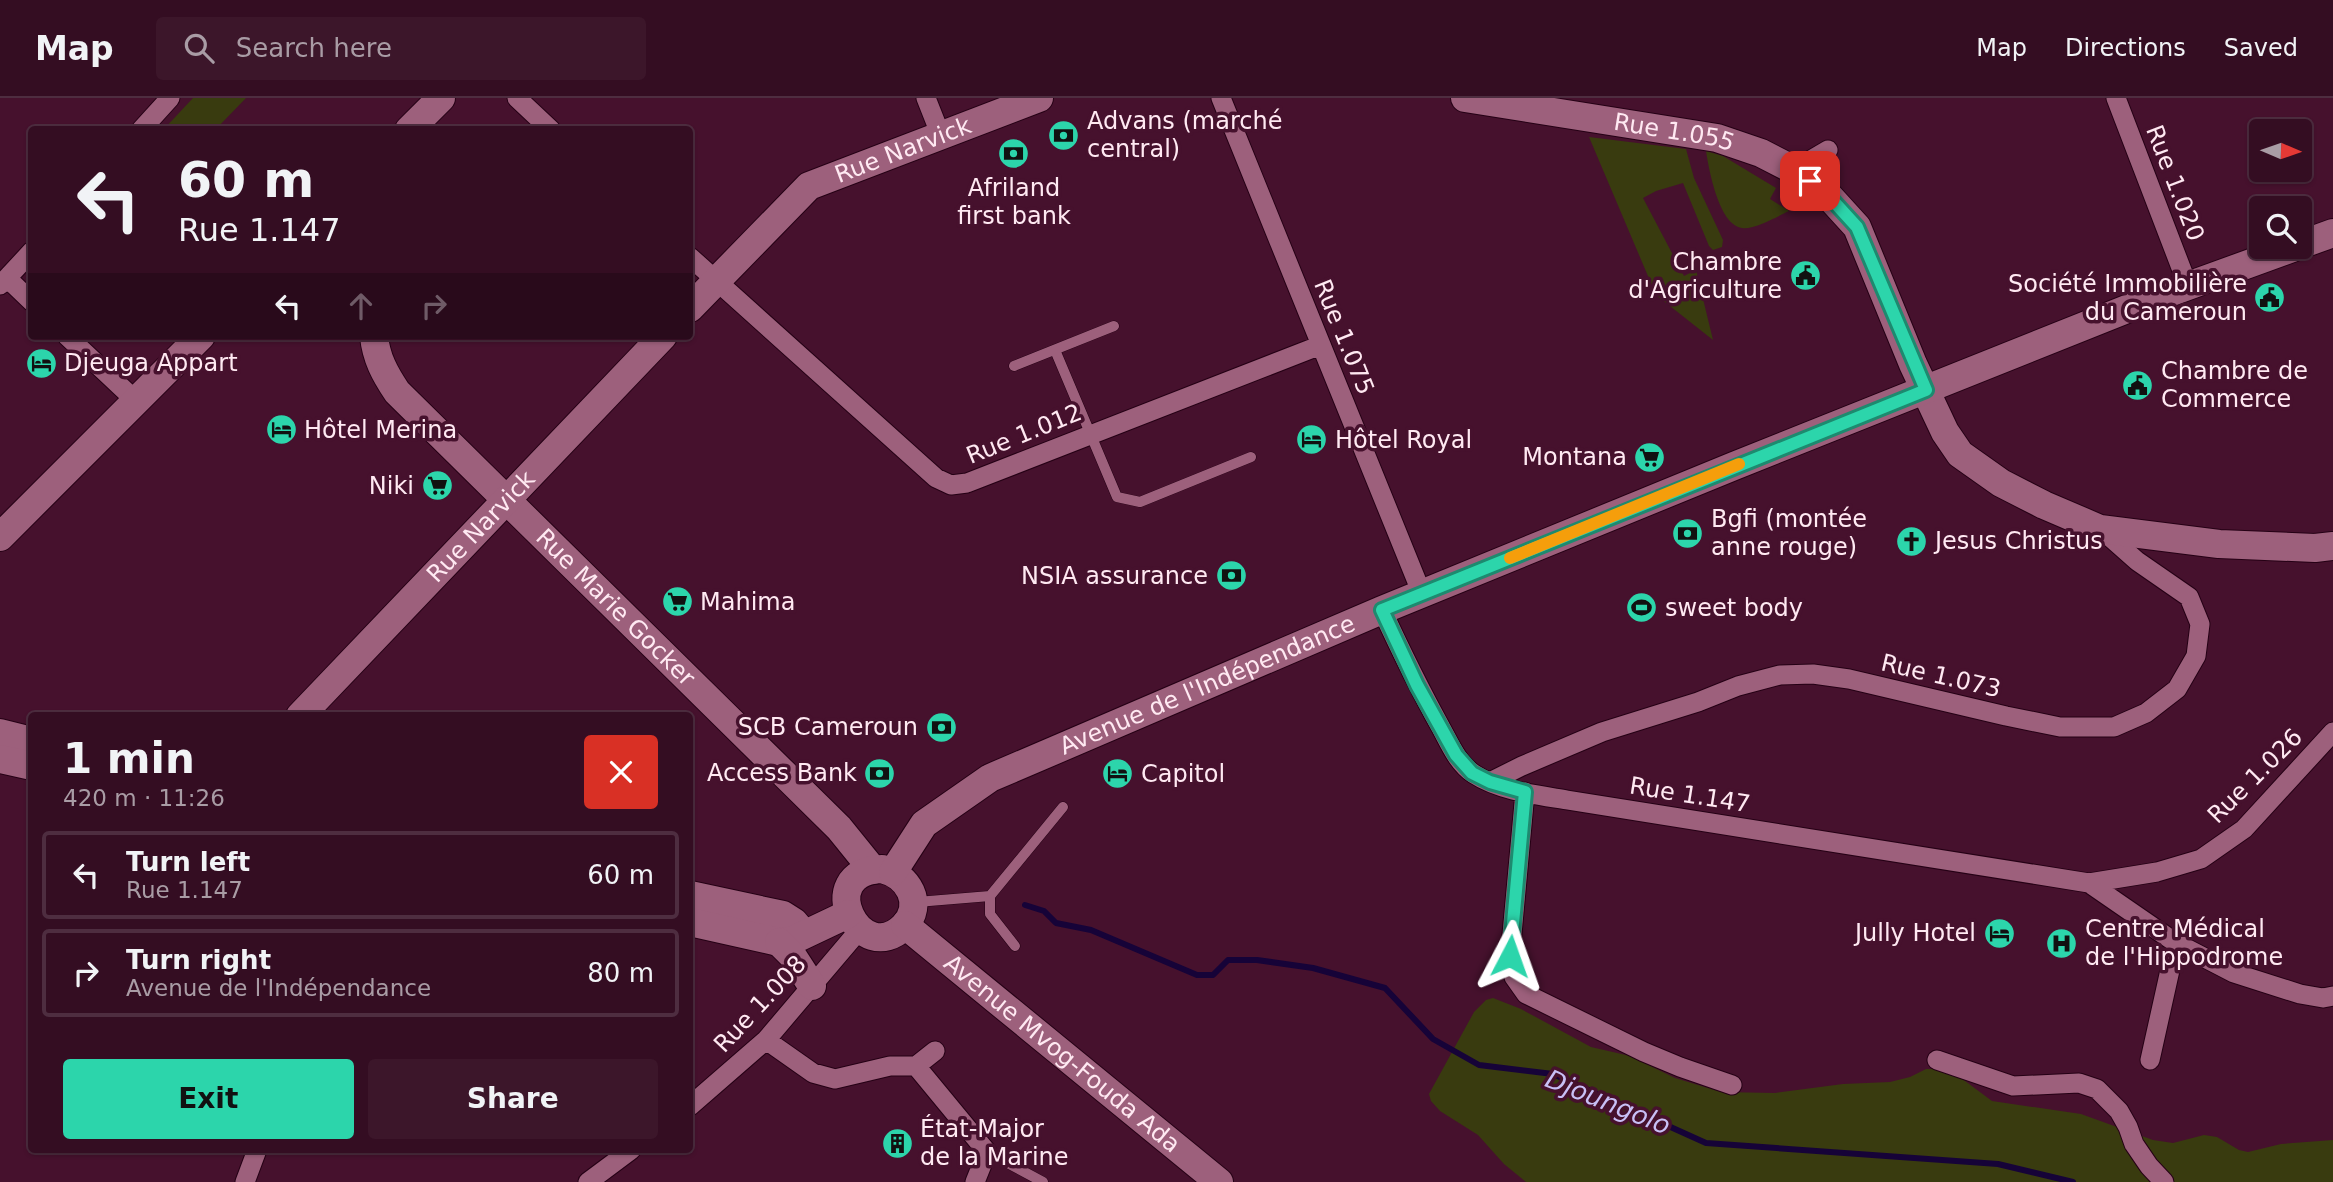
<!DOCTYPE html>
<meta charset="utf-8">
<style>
:root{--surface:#340d22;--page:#3c162a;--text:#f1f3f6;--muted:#a99ca5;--line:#4e2d40;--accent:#2cd5ab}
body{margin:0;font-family:"DejaVu Sans",sans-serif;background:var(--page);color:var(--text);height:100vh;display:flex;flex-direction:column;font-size:26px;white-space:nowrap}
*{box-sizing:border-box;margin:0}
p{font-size:23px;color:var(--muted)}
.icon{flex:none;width:38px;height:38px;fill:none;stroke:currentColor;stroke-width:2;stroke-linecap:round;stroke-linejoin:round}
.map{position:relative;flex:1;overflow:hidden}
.drawer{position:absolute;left:28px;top:614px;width:665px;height:441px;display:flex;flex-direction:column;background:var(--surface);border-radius:7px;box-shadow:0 2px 5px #0004,0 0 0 2px var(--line)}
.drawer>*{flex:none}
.banner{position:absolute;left:28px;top:28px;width:665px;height:214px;border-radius:7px;box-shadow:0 2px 5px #0004,0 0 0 2px var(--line);background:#340d22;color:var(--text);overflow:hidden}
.needle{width:46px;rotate:92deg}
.fabs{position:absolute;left:2249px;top:21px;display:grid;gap:14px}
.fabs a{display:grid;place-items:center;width:63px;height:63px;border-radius:7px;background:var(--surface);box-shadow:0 2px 5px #0004,0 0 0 2px var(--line);font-size:35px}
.pin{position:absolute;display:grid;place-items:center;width:60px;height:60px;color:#fff;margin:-30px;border-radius:14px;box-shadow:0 4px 10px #0006}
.me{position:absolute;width:77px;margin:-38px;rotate:4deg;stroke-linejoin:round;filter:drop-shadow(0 0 5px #0008)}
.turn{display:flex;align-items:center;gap:24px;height:147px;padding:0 35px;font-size:32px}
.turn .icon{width:91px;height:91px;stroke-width:2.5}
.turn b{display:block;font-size:49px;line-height:60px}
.lanes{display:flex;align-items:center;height:66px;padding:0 35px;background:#0003;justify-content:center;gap:35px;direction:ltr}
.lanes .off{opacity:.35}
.round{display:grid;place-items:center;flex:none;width:74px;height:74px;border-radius:7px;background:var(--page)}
.overview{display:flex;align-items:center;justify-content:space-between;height:119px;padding:0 35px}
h1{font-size:42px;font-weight:700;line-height:52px}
.primary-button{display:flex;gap:14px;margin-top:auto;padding:14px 35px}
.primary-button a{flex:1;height:80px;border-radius:7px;background:var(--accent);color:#111;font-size:28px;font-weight:700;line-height:80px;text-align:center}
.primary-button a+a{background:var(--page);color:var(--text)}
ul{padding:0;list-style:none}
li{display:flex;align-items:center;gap:21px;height:88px;margin:0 14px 10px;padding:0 21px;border:4px solid var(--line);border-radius:7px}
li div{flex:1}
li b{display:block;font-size:26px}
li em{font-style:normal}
header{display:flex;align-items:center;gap:42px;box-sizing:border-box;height:98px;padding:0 35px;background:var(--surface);border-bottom:2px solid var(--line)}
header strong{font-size:33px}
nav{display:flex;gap:38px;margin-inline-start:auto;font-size:24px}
.search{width:490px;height:63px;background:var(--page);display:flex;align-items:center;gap:18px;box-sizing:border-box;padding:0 24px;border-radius:7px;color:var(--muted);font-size:26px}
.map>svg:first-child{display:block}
.green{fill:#393b0f}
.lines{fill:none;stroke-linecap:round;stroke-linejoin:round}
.stream{stroke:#160338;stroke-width:6}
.lane-casing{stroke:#250115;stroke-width:11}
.street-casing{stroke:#250115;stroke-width:21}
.secondary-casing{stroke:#250115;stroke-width:30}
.lane{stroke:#9d607c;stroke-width:10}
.street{stroke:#9d607c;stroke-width:19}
.secondary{stroke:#9d607c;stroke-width:28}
.route-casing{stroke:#1d8a6f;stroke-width:18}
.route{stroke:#2cd5ab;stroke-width:12}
.slow{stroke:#f59e0b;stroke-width:12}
.labels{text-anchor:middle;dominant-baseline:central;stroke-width:7;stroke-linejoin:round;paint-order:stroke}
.poi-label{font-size:24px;fill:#ffe9f2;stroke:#46112d;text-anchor:start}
.street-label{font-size:24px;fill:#ffe9f2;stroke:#46112d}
.water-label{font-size:26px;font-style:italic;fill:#c8c0f6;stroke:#46112d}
</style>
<header>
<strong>Map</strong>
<div class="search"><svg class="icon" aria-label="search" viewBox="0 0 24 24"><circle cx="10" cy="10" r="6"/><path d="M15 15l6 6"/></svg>Search here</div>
<nav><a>Map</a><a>Directions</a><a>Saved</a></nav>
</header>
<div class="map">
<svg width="2333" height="1084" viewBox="0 0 2333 1084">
<rect width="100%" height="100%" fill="#46112d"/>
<path class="green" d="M193,0H246L216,31H164Z
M1589,39L1686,51L1694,80L1723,142L1722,149L1713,152L1709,148L1683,85L1656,93L1643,100L1684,178L1696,172L1713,242L1656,197Z
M1706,53L1723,58L1776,90L1770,101L1789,113C1778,118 1754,132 1742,130C1719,127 1709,72 1706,53Z
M1493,900L1521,911L1591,949L1630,958L1675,980L1721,994L1775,995L1843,986L1890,984L1910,979L1926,971H1937L1957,977L1992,1003L2081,1016L2153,1042L2173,1045L2204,1037L2217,1039L2239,1052L2248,1054L2281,1046L2333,1042V1084H1526L1504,1066L1478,1037L1440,1013L1431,1003L1429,996L1474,914L1486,902Z"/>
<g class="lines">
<path class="stream" d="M1025,807L1044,813L1056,825L1091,832L1197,877H1213L1228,862H1257L1313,870L1385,890L1433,941L1479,967L1553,976L1706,1045L1998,1066L2073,1084"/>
<defs>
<path id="lane" d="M1055,252L1117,399L1140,404L1251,359
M1014,268L1114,228
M917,804L990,798
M1015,848L990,816V798L1063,709
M987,1054L1043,1084"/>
<path id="street" d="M517,0L551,32
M926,0L941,38
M1221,0L1422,496
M2116,0L2188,188
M141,32L170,0
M1794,72L1828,52
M690,159L936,380L951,387L967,385L1321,247
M7,180L32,153
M0,187L7,180L32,204
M67,238L136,303
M1382,512C1400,551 1419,590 1440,628C1449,644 1457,665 1474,676C1500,693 1537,697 1567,702L2089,785L2157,774L2201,761L2244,731L2333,634
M1490,684L1522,668L1602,634L1698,604L1738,588L1780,577L1813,576L1849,581L2006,618L2060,629H2114L2146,615L2177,591L2196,558L2200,526L2189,499L2137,463L2102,432
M1525,694L1510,858L1514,879L1526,896L1644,954L1680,969L1732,987
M2089,785L2176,845L2234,875L2300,896L2323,900L2333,898
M766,942L813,975L835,981L890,968H916L987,1054L975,1084
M1937,962L2013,988L2079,985L2097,991L2119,1013L2128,1029L2134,1046L2149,1068L2164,1084
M2150,962L2176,845
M916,968L935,953
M690,1008L766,942L861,830
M245,1084L257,1052
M588,1084L631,1052"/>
<g id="secondary">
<path id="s1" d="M1465,0L1717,40L1761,55L1794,72L1826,95L1857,129L1913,266L1945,334L1960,356L2001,385L2044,407L2100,431L2219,446L2315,450L2333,448"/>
<path d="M409,32L441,0"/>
<path d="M2300,147L2333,135"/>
<path id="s2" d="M690,210L809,88L1039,0"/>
<path id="s3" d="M374,238C376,260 385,276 397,294L839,730L873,772"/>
<path d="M0,439L201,238"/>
<path id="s4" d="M300,618L663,238"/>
<path d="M0,635L32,643"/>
<path d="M0,661L32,668"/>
<path d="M882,771C908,777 925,806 904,828C861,872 811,774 882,771Z"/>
<path id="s5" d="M893,774L924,726L990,680L1382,512L1734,368L2152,201L2295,149"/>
<path d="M690,797L783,817L794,824L804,836"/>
<path d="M690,824L779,844L791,843L848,816"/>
<path id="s6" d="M905,827L1219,1084"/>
<path d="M779,844L792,857L812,888"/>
</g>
</defs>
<use href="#lane" class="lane-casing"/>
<use href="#street" class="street-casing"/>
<use href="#secondary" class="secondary-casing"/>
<use href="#lane" class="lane"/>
<use href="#street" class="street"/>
<use href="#secondary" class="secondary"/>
</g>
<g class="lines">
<defs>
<path id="route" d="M1510,858L1525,694L1490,684L1472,675L1456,657L1417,587L1382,512L1926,292L1857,129L1826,95L1810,83"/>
</defs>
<use href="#route" class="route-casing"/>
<use href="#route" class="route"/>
<path class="slow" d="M1510,460L1739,366"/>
</g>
<defs>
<symbol id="bank-disc" viewBox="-11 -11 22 22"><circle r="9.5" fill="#2cd5ab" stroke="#46112d"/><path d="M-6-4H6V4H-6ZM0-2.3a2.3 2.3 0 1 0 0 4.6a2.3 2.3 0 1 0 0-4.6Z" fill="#111"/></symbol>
<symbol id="civic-disc" viewBox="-11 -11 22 22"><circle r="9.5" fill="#2cd5ab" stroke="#46112d"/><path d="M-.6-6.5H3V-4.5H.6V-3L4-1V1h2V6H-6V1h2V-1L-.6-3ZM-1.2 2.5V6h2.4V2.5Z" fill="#111"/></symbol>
<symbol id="hotel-disc" viewBox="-11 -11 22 22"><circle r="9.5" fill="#2cd5ab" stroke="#46112d"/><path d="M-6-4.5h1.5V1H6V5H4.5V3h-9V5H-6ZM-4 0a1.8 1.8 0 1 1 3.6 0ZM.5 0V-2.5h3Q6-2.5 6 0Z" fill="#111"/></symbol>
<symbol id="supermarket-disc" viewBox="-11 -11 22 22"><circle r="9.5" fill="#2cd5ab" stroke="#46112d"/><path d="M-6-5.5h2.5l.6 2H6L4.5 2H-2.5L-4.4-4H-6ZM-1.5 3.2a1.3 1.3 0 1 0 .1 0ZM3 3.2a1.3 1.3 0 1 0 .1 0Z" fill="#111"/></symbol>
<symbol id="church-disc" viewBox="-11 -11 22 22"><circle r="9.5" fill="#2cd5ab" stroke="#46112d"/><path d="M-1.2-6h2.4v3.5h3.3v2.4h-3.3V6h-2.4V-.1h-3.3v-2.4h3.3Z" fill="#111"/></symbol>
<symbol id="stadium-disc" viewBox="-11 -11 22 22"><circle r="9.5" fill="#2cd5ab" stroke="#46112d"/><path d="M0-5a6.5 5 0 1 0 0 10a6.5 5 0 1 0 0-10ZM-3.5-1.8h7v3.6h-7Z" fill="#111"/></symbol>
<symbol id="hospital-disc" viewBox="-11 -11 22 22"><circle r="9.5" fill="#2cd5ab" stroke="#46112d"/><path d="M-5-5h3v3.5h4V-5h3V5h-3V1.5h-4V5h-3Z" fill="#111"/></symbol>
<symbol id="building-disc" viewBox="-11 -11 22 22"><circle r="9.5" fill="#2cd5ab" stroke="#46112d"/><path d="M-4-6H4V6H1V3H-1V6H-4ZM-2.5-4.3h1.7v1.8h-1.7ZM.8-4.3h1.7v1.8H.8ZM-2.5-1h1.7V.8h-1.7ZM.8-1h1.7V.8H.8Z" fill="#111"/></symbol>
</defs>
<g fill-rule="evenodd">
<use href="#bank-disc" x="1046" y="20" width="35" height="35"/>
<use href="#bank-disc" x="996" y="38" width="35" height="35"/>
<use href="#civic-disc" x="1788" y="160" width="35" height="35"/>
<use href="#civic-disc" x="2252" y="182" width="35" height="35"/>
<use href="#hotel-disc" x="24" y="248" width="35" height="35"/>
<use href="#civic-disc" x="2120" y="270" width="35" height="35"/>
<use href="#hotel-disc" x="264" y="314" width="35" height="35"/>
<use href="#hotel-disc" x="1294" y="324" width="35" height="35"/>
<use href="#supermarket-disc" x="1632" y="342" width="35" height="35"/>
<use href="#supermarket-disc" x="420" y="370" width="35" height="35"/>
<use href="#bank-disc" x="1670" y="418" width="35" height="35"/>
<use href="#church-disc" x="1894" y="426" width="35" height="35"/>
<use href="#bank-disc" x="1214" y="460" width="35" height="35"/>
<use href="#supermarket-disc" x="660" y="486" width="35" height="35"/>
<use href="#stadium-disc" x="1624" y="492" width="35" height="35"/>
<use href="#bank-disc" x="924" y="612" width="35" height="35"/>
<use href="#bank-disc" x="862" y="658" width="35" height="35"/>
<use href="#hotel-disc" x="1100" y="658" width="35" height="35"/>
<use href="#hotel-disc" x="1982" y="818" width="35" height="35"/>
<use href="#hospital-disc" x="2044" y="828" width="35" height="35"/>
<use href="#building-disc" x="880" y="1028" width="35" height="35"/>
</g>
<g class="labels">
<g class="poi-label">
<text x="1087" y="23">Advans (marché<tspan x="1087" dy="28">central)</tspan></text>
<text x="1014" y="90" text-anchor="middle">Afriland<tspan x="1014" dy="28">first bank</tspan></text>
<text x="1782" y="164" text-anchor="end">Chambre<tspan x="1782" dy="28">d'Agriculture</tspan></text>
<text x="2247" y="186" text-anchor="end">Société Immobilière<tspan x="2247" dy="28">du Cameroun</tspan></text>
<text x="64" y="265">Djeuga Appart</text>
<text x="2161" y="273">Chambre de<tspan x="2161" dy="28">Commerce</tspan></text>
<text x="304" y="332">Hôtel Merina</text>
<text x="1335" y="342">Hôtel Royal</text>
<text x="1627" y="359" text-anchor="end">Montana</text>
<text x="414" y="388" text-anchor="end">Niki</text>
<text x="1711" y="421">Bgfi (montée<tspan x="1711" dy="28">anne rouge)</tspan></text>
<text x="1935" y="443">Jesus Christus</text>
<text x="1208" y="478" text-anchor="end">NSIA assurance</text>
<text x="700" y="504">Mahima</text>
<text x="1665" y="510">sweet body</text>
<text x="918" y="629" text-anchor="end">SCB Cameroun</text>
<text x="857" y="675" text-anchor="end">Access Bank</text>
<text x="1141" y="676">Capitol</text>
<text x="2085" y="831">Centre Médical<tspan x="2085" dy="28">de l'Hippodrome</tspan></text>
<text x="1976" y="835" text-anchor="end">Jully Hotel</text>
<text x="920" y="1031">État-Major<tspan x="920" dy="28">de la Marine</tspan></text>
</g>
<g class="street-label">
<text stroke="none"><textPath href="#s1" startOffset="212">Rue 1.055</textPath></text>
<text stroke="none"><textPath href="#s2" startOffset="271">Rue Narvick</textPath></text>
<text transform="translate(2175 85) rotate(69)">Rue 1.020</text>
<text transform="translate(1344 239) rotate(68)">Rue 1.075</text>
<text transform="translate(1024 336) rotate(-22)">Rue 1.012</text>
<text stroke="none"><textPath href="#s4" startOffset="262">Rue Narvick</textPath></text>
<text stroke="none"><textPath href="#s3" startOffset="368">Rue Marie Gocker</textPath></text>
<text transform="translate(1941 578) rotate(13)">Rue 1.073</text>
<text stroke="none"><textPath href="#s5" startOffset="374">Avenue de l'Indépendance</textPath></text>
<text transform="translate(2255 678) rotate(-45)">Rue 1.026</text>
<text transform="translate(1690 697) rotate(9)">Rue 1.147</text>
<text transform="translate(760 906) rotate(-47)">Rue 1.008</text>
<text stroke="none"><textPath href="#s6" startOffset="203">Avenue Mvog-Fouda Ada</textPath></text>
</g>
<g class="water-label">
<text transform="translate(1608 1004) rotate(22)">Djoungolo</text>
</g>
</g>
</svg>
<div class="fabs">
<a><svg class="needle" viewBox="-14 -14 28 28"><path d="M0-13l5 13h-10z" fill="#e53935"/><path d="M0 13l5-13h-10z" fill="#a99ca5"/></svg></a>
<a><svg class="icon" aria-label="search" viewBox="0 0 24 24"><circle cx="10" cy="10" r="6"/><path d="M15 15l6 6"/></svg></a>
</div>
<div class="pin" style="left:1810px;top:83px;background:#d93025"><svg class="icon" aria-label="arrive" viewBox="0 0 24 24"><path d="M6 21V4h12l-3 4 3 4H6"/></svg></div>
<svg class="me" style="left:1510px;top:858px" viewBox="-20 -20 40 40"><path d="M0-17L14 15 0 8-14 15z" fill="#2cd5ab" stroke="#fff" stroke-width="4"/></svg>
<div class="banner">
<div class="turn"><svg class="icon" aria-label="left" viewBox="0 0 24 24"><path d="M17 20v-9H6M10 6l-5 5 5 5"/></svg><div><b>60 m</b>Rue 1.147</div></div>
<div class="lanes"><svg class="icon" aria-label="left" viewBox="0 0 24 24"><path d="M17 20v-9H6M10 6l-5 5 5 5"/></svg><svg class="icon off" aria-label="ahead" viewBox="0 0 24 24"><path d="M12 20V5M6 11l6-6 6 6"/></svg><svg class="icon off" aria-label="right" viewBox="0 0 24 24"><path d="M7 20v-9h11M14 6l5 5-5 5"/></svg></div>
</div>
<section class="drawer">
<div class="overview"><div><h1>1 min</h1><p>420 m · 11:26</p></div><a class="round" style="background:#d93025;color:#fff"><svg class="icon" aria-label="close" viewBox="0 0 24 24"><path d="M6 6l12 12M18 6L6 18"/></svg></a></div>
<ul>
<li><svg class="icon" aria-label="left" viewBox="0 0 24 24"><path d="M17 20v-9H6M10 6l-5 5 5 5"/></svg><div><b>Turn left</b><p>Rue 1.147</p></div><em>60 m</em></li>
<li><svg class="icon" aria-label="right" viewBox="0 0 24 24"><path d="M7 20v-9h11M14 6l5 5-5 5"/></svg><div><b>Turn right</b><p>Avenue de l'Indépendance</p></div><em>80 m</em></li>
</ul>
<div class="primary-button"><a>Exit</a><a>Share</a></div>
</section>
</div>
